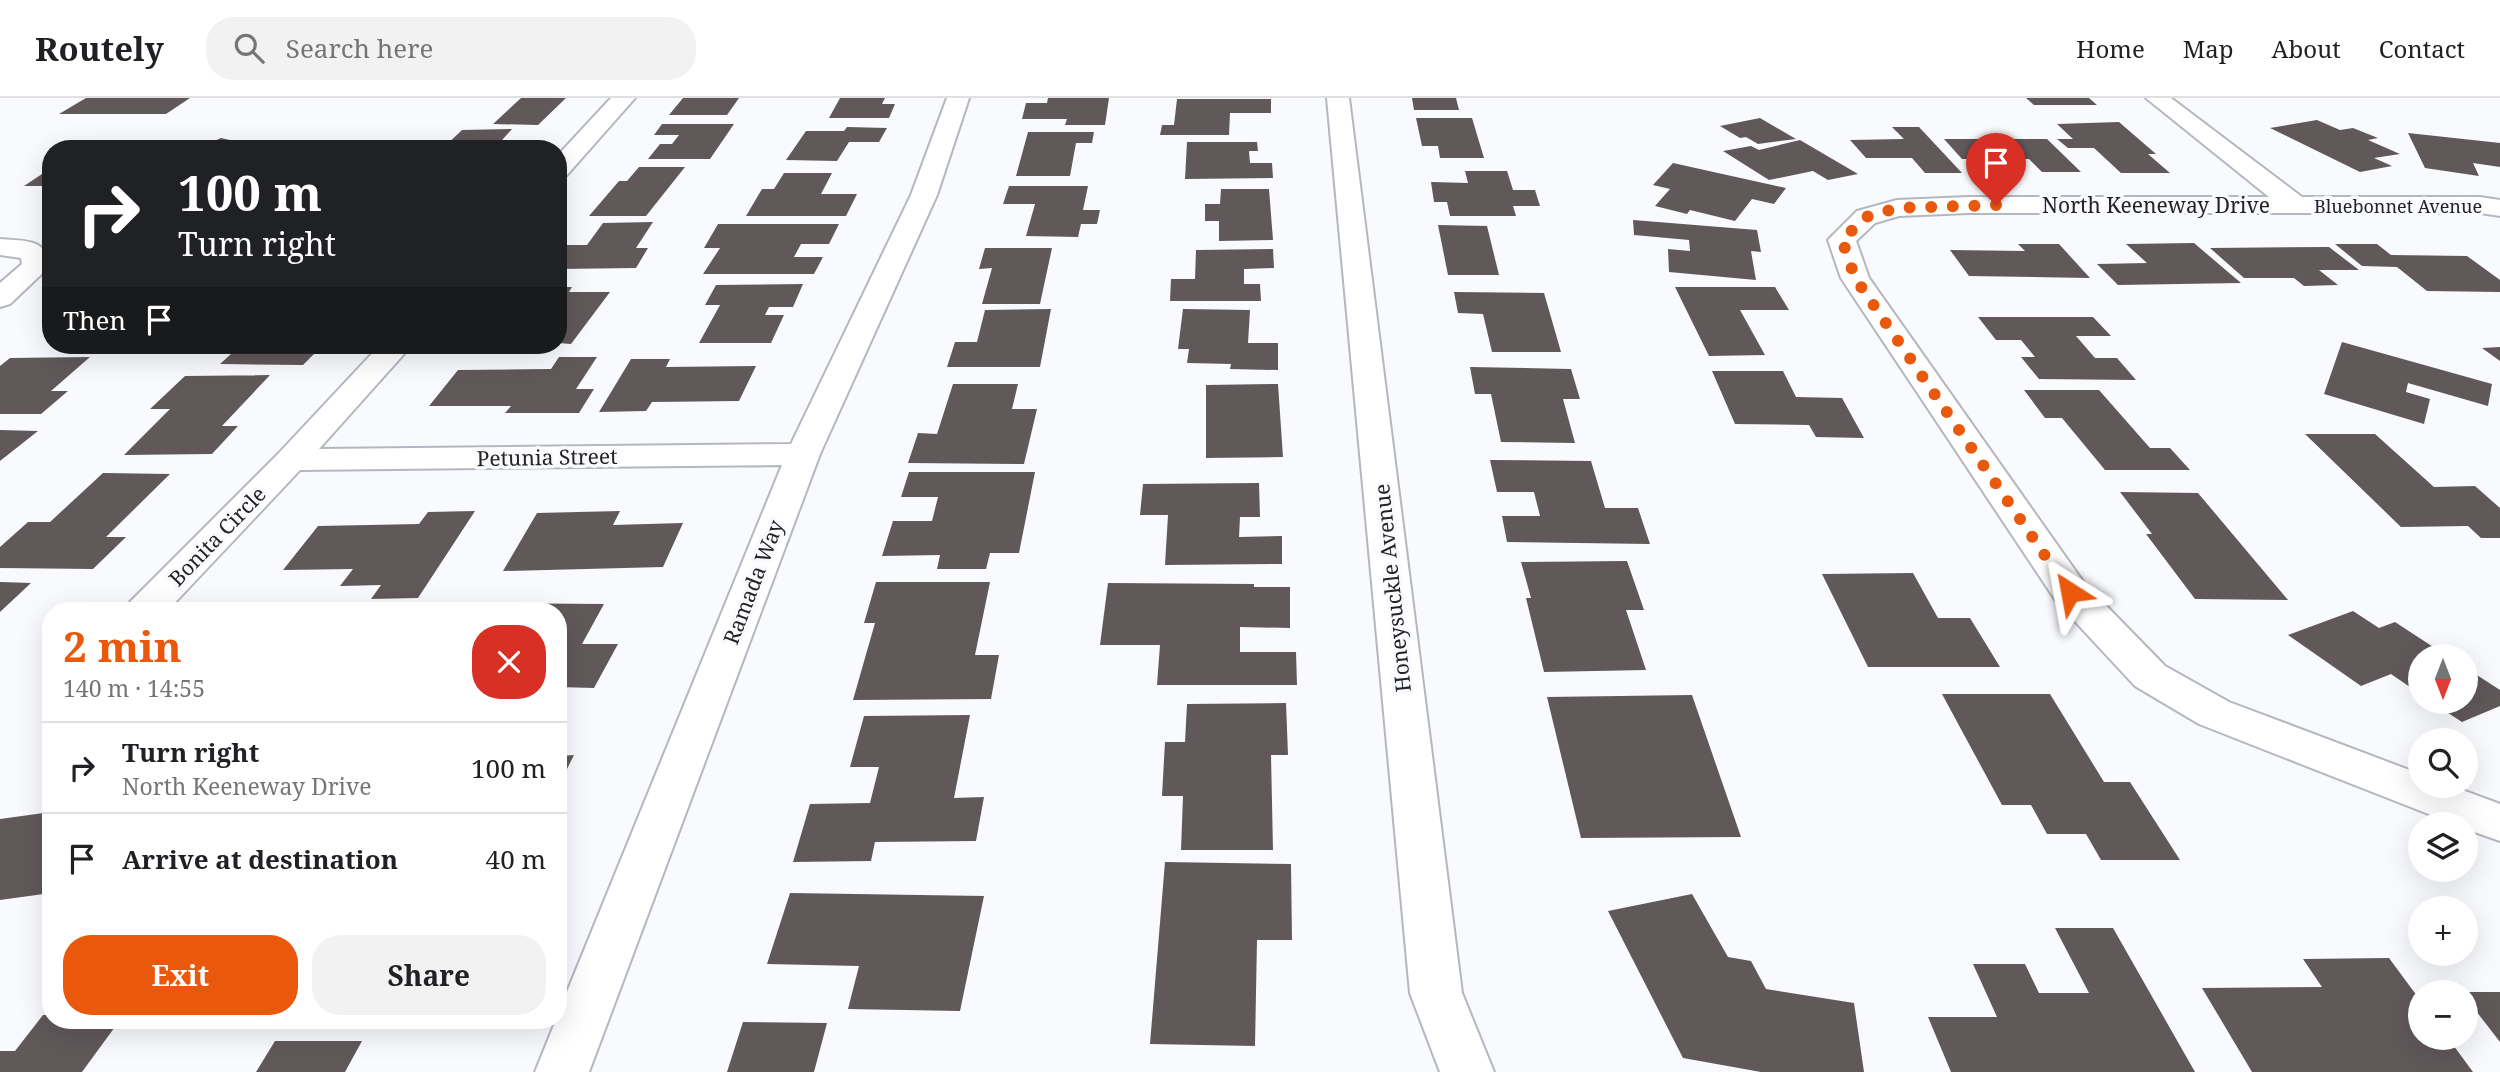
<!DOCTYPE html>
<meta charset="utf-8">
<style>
:root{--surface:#fff;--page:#f2f2f2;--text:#202124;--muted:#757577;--line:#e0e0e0;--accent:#ea580c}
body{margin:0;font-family:"Noto Serif",serif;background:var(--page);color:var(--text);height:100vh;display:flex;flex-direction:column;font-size:26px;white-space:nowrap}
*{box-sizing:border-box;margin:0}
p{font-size:23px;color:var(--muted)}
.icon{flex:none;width:38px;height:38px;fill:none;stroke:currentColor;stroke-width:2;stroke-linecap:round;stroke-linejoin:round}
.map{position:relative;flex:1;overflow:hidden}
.side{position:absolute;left:42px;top:504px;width:525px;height:427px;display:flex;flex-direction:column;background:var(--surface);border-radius:28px;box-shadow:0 7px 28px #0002}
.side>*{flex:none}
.hud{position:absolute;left:42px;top:42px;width:525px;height:214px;border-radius:28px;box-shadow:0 7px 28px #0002;background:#202124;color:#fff;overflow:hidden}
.needle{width:46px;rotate:180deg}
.buttons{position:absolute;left:2408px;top:546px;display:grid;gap:14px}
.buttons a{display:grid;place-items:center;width:70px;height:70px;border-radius:50%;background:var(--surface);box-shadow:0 7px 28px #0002;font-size:35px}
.pin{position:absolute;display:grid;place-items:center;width:60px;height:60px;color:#fff;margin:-72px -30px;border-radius:50% 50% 50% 0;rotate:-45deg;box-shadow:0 0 7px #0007}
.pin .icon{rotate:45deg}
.me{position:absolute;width:77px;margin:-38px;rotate:326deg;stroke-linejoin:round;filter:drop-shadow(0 0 5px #0008)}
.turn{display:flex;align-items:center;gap:24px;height:147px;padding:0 21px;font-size:32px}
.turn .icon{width:91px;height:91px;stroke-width:2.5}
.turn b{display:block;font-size:49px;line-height:60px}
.then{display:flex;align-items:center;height:66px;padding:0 21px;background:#0003;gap:14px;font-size:26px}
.round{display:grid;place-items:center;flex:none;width:74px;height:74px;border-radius:28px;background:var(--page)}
.headline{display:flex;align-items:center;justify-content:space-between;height:119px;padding:0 21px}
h1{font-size:42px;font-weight:700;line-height:52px;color:var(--accent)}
.button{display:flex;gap:14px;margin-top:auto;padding:14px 21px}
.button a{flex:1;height:80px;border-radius:28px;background:var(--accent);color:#fff;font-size:28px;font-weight:700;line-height:80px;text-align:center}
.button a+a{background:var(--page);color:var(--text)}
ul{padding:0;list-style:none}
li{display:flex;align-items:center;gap:21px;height:91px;padding:0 21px;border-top:2px solid var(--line)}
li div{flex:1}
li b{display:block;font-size:26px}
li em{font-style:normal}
header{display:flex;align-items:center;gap:42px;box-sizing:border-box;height:98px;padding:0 35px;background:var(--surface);border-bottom:2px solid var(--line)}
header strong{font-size:33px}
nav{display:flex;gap:38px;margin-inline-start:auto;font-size:24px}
.search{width:490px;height:63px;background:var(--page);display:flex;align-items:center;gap:18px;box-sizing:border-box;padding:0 24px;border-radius:28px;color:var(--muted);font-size:26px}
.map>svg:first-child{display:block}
.building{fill:#61585a}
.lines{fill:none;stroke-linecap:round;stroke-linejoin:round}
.street-casing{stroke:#b5b7c0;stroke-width:4}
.street{fill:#fff;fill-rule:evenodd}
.route{stroke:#ea580c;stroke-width:12;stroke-dasharray:0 21.6}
.labels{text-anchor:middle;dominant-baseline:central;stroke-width:7;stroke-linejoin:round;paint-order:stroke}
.far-street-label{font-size:18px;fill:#232327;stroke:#f9fafe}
.street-label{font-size:21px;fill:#232327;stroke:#f9fafe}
</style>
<header>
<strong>Routely</strong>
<div class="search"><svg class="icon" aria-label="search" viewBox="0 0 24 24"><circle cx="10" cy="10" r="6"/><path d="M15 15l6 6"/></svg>Search here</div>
<nav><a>Home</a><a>Map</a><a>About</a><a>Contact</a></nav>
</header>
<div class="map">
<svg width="2500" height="974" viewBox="0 0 2500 974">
<rect width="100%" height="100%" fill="#f9fafe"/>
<path class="building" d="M86,0H190L166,16H59Z
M521,0H566L538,27L493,26Z
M683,0H739L727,17H669Z
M840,0H885L882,6H895L889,20H829Z
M1048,0H1109L1105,27H1065L1067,21H1022L1026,5H1047Z
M1412,0H1456L1459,12H1414Z
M2026,0H2089L2097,7H2034Z
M1177,1H1271V15H1230L1229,37H1160L1162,27H1174Z
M1416,20H1472L1484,60H1440L1438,48H1422Z
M1760,20L1796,41L1758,46L1746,39L1740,40L1720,28Z
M2317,22L2340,32L2353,30L2378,40L2368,42L2400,56L2374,60L2392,68L2360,74L2270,30Z
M2119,24L2156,56H2148L2170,75H2121L2094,50H2068L2057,41H2073L2057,26Z
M662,26H734L710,61H648L660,46H672L679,37H654Z
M847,29L887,30L879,44H849L837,63L786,62L806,33H844Z
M1892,29H1919L1962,75H1925L1912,60H1866L1850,42L1904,41Z
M512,31L494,51H442L462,32Z
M1028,34H1094L1092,45H1076L1070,78H1016Z
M2408,35L2500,45V69L2473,65L2479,78L2425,70Z
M221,40L266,50V51H197Z
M1944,41H2047L2081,74H2042L2029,61H1962Z
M1800,42L1858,76L1828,82L1813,73L1769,82L1723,53L1751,48L1759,52Z
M1187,44H1257L1258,53H1249L1250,65H1272L1273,80L1185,81Z
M1673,65L1786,90L1774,106L1752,101L1735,123L1690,112L1687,116L1655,108L1670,91L1653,87Z
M639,69H685L646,118H589L619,83H627Z
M51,70V88H24Z
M1465,73H1507L1513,92H1535L1540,108H1513L1516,118H1450L1447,104H1434L1431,84L1468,85Z
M784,75H832L821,96H857L846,118H746L762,91H774Z
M1009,88H1088L1083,112H1100L1097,126H1081L1078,139L1026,138L1035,106H1003Z
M1221,91H1269L1273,142L1219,143V123H1205V106H1220Z
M1633,122L1757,132L1761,154L1751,153L1756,182L1669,174L1668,151L1690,153L1689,142L1634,137Z
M653,124L636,150H648L636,170L558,171V159L567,147H587L603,125Z
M718,126H839L829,146H801L794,159H823L814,176H703L720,150H704Z
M1438,127L1487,128L1499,177H1448Z
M2194,145L2241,185L2118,187L2097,166L2147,165L2126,146Z
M2018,146H2059L2090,180L1969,178L1950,152L2025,153Z
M2335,146H2377L2391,157L2467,158L2500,182V194L2427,193L2397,169L2362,168Z
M2329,149L2359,172H2319L2338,187L2304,188L2294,180H2244L2210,150Z
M985,150H1052L1040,206H982L992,170L979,171Z
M1273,151L1274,170L1244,171V186H1260L1261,203H1170L1171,181H1195L1196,152Z
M803,186L793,209H769L765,217H784L771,245H699L720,207H705L716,187Z
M558,189H572L569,194H610L571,246L558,245Z
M1675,189H1775L1789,212H1740L1765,257L1709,258Z
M1454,194L1544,195L1561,254H1492L1483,216L1458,215Z
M1051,211L1040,269H947L955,244H977L985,212Z
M1183,211L1250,212L1248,245H1278V272L1230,271L1231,266L1187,265L1189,251H1178Z
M1978,219H2093L2111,238H2076L2095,260H2117L2136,282L2039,281L2021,259H2035L2021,242H1996Z
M2342,244L2492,286L2488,308L2408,285L2406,294L2430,301L2424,326L2324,296Z
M241,247H323L303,267L220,266Z
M2500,249V263L2482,250Z
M90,259L51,293H68L41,316H0V268L10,260Z
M559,259H597L576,291H594L579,315H505L511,308H429L458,272L551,271Z
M631,261H670L666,269L756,268L739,303L652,304L646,313L599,314Z
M1470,269L1571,271L1580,301H1563L1575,345L1501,344L1491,296H1475Z
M1712,273H1783L1796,299L1842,300L1864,340L1816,339L1809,327L1735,326Z
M270,277L222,328H238L212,356L124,357L170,311H150L185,278Z
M953,286H1018L1012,311H1037L1024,366L908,365L918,335L937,336Z
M1278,286L1283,359L1206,360V287Z
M2024,292H2099L2150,350H2170L2190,372H2105L2062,320H2045Z
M0,332L38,333L0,363Z
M2305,336H2375L2434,389L2475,388L2500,410V440H2481L2468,428L2401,429Z
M1490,362L1591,363L1605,410H1638L1650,446L1507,444L1502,418H1540L1534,394H1497Z
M909,374H1035L1019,455H990L986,471H937L940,457L882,458L893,423H932L938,399H901Z
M103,375L170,376L106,439H126L93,471L0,470V449L28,424H50Z
M1259,385L1260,419H1240L1239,439L1282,438V466L1165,467L1168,417H1140L1143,386Z
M2120,394L2198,395L2288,502L2195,501L2146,436H2152Z
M475,413L418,500L371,501L381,487L340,488L353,471L283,472L318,428L419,426L428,414Z
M620,413L613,427L683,425L663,469L503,473L537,415Z
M1627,463L1644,512H1626L1646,572L1544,574L1526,500H1531L1521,464Z
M1913,475L1938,520H1970L2000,569H1868L1822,476Z
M0,484L31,485L0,514Z
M876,484H990L975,557H999L991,601L853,602L875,525H864Z
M1108,485L1254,486V489H1290V530L1240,529V554H1296L1297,587H1157L1160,547H1100Z
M494,505L604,506L582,546H618L594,590L558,589V513H489Z
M2353,513L2379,530L2395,524L2447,558H2420V596L2391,576L2361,588L2288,537Z
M2466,570L2500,592V608L2462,624L2431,604H2466Z
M1942,596H2050L2104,684H2130L2180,762H2101L2086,736H2047L2031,707H2002Z
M1692,597L1741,739L1581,740L1547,599Z
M1286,605L1288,657H1271L1273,752H1181L1183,698H1162L1165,644H1185L1187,606Z
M970,617L954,700L984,699L976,743L875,744L871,763L793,764L810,706L870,705L879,669H850L864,618Z
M574,657L558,689V658Z
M51,714V795L0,802V721Z
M1165,764L1291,766L1292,842H1257L1255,948L1150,946Z
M790,795L984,798L960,913L848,911L859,868L767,866Z
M1692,796L1728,859L1751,863L1766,891L1854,905L1864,974H1761L1683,960L1608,813Z
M2055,830H2113L2195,974H1951L1928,919H1997L1973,866H2025L2039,895H2089Z
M2389,860L2420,902V940H2448L2473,974H2252L2202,890L2322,889L2303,861Z
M2466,894H2500V944L2466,900Z
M43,917H51V922H120L82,974H0V953H15Z
M743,924L827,925L814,974H727Z
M275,943H362L345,974H256Z"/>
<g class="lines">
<defs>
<path id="street" d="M611,0H635L567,77L558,79V57Z
M947,0H969L937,97L820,356L589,974H535L556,922H558V916L782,367L300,372L167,513H124L130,504L279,355L380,247H412L319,351L791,346L911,97Z
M1327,0H1349L1462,895L1494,974H1440L1410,895Z
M2146,0H2171L2302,99H2480L2500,102V118L2480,115H1968L1899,118L1875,125L1856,143L1869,180L2084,485L2165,568L2229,604L2420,676V688H2452L2500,706V743L2466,731V726H2454L2199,626L2135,588L2056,503L1841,180L1828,142L1857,113L1897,102L1968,99H2269Z
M0,141C23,143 47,140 50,168L10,206L0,209V185L22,166L21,160L0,157Z"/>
</defs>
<use href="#street" class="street-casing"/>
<use href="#street" class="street"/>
</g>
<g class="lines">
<path class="route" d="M1996,107L1897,110L1866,119L1842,142L1855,180L2070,494"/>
</g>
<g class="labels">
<g class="far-street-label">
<text x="2398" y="108">Bluebonnet Avenue</text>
</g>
<g class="street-label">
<text x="2156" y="107">North Keeneway Drive</text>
<text transform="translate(547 359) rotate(-1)">Petunia Street</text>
<text transform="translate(217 438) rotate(-46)">Bonita Circle</text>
<text transform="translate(753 484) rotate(-69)">Ramada Way</text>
<text transform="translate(1392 490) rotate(-96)">Honeysuckle Avenue</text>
</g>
</g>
</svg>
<div class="buttons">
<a><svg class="needle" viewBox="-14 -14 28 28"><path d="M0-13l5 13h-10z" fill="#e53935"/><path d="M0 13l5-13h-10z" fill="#757577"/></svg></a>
<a><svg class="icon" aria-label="search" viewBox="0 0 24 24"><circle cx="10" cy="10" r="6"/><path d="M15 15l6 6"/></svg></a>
<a><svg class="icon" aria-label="layers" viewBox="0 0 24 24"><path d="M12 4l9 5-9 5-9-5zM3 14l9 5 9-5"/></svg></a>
<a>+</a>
<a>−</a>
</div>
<div class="pin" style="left:1996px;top:107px;background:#d93025"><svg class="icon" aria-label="arrive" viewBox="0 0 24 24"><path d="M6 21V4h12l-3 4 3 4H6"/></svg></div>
<svg class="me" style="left:2070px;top:494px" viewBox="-20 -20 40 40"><path d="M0-17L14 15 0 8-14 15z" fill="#ea580c" stroke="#fff" stroke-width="4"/></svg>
<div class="hud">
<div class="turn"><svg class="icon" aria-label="right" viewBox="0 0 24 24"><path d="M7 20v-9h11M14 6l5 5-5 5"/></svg><div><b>100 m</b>Turn right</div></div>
<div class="then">Then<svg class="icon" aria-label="arrive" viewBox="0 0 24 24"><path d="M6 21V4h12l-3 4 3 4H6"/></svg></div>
</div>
<section class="side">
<div class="headline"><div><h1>2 min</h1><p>140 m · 14:55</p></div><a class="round" style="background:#d93025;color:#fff"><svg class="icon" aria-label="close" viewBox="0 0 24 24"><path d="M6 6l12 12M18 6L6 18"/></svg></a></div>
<ul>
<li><svg class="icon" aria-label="right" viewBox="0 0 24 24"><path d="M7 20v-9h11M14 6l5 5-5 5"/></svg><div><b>Turn right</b><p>North Keeneway Drive</p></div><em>100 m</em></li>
<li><svg class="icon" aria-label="arrive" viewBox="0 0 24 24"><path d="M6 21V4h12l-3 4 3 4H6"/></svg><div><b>Arrive at destination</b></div><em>40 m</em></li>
</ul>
<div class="button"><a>Exit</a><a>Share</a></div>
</section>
</div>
